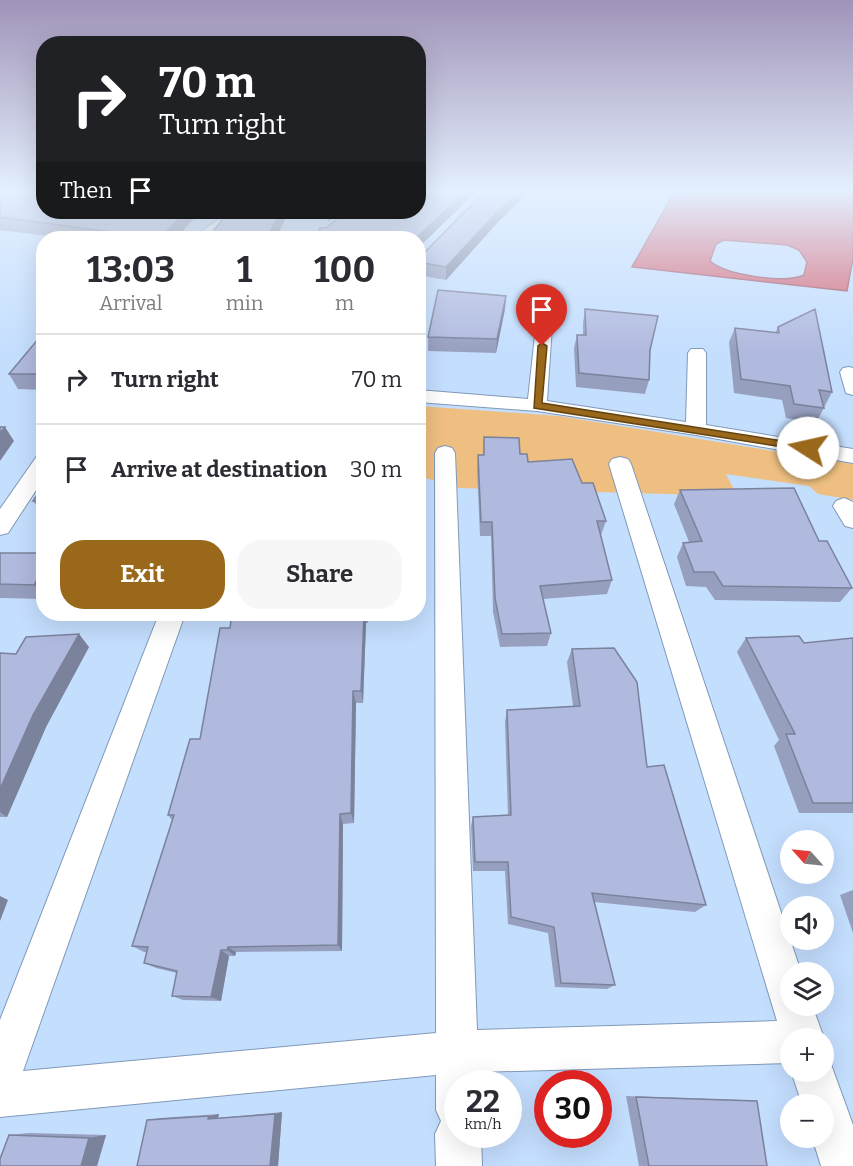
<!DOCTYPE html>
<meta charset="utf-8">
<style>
:root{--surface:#fff;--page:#f7f7f7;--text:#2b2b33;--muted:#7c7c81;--line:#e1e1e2;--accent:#99681a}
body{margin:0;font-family:Bitter,serif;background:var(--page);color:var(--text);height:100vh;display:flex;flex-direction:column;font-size:22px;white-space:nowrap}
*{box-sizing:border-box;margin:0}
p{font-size:20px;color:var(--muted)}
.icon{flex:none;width:33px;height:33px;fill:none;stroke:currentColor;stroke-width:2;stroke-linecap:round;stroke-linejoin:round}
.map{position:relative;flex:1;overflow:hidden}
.side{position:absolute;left:36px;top:231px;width:390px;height:390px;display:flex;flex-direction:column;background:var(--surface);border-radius:24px;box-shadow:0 6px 24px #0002}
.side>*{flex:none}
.guide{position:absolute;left:36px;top:36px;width:390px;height:183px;border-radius:24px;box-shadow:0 6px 24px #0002;background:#202124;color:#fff;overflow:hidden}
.needle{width:39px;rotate:297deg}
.controls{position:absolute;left:780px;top:830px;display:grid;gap:12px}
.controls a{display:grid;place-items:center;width:54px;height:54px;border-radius:50%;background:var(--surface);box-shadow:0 6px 24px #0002;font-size:30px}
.speed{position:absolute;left:444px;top:1070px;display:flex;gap:12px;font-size:30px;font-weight:700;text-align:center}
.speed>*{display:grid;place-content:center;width:78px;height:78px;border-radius:50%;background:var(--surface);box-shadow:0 6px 24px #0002;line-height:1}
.speed small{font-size:15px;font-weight:400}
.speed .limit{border:9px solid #d22;background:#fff;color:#111}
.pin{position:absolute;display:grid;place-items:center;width:51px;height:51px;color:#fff;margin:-62px -26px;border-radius:50% 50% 50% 0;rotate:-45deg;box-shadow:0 0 6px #0007}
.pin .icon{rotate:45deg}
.me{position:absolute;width:66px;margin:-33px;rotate:280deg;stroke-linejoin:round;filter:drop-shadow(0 0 4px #0008)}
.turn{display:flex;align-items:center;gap:21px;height:126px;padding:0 24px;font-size:27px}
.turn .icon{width:78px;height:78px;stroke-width:2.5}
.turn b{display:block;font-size:42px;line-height:51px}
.then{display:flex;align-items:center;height:57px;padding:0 24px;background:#0003;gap:12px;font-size:22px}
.eta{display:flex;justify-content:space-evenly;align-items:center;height:102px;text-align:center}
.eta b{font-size:36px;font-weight:700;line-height:42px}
.button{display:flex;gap:12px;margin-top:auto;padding:12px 24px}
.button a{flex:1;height:69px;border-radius:24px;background:var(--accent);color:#fff;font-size:24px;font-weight:700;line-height:69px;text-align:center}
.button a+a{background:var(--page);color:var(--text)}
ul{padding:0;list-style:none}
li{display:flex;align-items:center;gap:18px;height:90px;padding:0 24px;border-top:2px solid var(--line)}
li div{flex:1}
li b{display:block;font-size:22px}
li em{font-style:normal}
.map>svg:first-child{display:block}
.green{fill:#eebf80}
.water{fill:#d46271;stroke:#9f5260;stroke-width:1.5;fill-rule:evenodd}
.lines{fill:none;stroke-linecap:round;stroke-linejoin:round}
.street-casing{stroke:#8099b7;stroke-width:2}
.street{fill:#fff;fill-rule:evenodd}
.wall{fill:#979fbf}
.shaded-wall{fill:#7b829b}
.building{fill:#b0b9de;stroke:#7b829b;stroke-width:1.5}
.route{fill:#99681a;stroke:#634411;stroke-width:1.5}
</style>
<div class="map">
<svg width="853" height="1166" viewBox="0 0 853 1166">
<rect width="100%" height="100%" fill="#c4defe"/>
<path class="green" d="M419,406L559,416L853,464V500L818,494L809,486L726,474L737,496L459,488L419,476Z"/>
<path class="water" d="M675,191H853V258L847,291L632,267ZM724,240L787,245L799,250L807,262L804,275C784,284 726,275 710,261L716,244Z"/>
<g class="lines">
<defs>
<path id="street" d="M230,212H244L206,238H191Z
M544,321L552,326L547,401L686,422L688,353L691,349H703L706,353V425L853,449V463L696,435L537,411L418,402V390L528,399L536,326Z
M849,367L853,368V395L846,393L840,372L843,368Z
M445,446L452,448L455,453L477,1030L777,1021L609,464L612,459L620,457L628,459L631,464L801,972H790V1005H812L824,1038V1039L790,1038V1063L479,1072V1083H458V1134H481L482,1166H436L435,1134L441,1121L436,1110V1075L0,1117V1020L159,614H185L23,1071L436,1033L435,453L438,448Z
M44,454V478L8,533L0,535V509L37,456Z
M844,498L853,502V528L845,526L833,506L836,501Z
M824,1054L828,1056L853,1125V1166H821L812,1137H824V1104H802L791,1071H824Z"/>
</defs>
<use href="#street" class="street-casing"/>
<use href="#street" class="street"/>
</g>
<path class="wall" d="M0,191L44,212H200L176,238H64L0,230Z
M498,222L446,280L418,275V253L425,252Z
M506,296L505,309L496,353L428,351V337Z
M585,309L650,350L649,380L645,394L576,387L574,348L577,335H583V323Z
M778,327L832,392L816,423L786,418L782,400L734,393L729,342L735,328L775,333Z
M44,332V390L18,389L9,374Z
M484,437L520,454L528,462L582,483L606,521L601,535L612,580L607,594L543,599L551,633L547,646L500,647L493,612L491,536H480L477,469L478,455H483Z
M44,485V515L33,501Z
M680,490L819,541L852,588L840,602L715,600L706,587L686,586L677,557L683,543L689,542L674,504Z
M0,553H44V599L0,598Z
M232,614H369L368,623H366L363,703H356L354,823L343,824L342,951L236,952L235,956H229L221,1001L183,1000L172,996L177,973L156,968L144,963L147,952H144L132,946L172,820L168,815L200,739L230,628Z
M746,638L804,643L853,638V813H799L774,746L779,740L737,652Z
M89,647L46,727L7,817H0V653L16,654Z
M572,649L647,767L706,905L695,912L594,902L615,985L607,989L555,987L548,933L508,924L505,871H473L471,826L473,817L508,816L505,722L507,710L573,706L567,662Z
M853,890V933L840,895Z
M626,1096L741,1100L767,1166H639Z
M282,1112L278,1166H137L147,1120L160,1118L219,1114L218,1118Z
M29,1133L106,1135L97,1166H0L9,1135Z"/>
<path class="shaded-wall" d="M466,191H477L418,248V238H416Z
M519,191H530L498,222L446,280V267L499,210Z
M185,212H200L176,238H160Z
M280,212H289L276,238H267Z
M327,212H342L328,222Z
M506,296L505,309L496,353L497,339Z
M5,427L14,441L0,461V433Z
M44,569V597L34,585Z
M364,614L366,623L363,703L361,691Z
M79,634L89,647L46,727L7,817L0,812V789L33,715Z
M353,691L356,703L354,823L351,813Z
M340,814L343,824L342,951L338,945Z
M0,896L8,900L0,921Z
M228,947L236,952L235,956L227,950Z
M221,950L229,956L221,1001L211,997Z
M282,1112L278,1166H270L275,1114Z
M219,1114L218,1118L208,1119L209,1116Z
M106,1135L97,1166H81L89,1138Z"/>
<path class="building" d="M0,191H44V212H185L160,238H130L134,235L0,217Z
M418,191H466L416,238H317L320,228H326L345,212H418Z
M485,191H519L499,210L446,267L418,262V253L425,252Z
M228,212H280L267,238H208Z
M438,290L506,296L497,339L428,337Z
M585,309L658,316L650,350L649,380L579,373L577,335H586Z
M815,309L832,392L819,390L824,408L794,404L790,386L741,379L735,328L779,333L778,327Z
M44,332V374H9Z
M0,427H5L0,433Z
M484,437L519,438L520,454H527L528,462L572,459L582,483H593L606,521H597L612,580L540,586L551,633L502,634L495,598L492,522H481L478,455H484Z
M44,485V501H33Z
M794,488L819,541H827L852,588L723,586L714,572H694L683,543L702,541L680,490Z
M0,553H44V569L34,585L0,584Z
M232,614H364L361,691H353L351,813L340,814L338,945L228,947L227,950H221L211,997L172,996L177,971L144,963L148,947L132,946L174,815H168L190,739H200L220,628H230Z
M79,634L33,715L0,789V653L16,654L26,637Z
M799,636L804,643L853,638V803H813L786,734H795L746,638Z
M614,648L637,682L647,767L664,765L706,905L592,893L615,985L561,983L554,927L511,917L508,862H475L473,817L511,815L507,710L580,706L572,649Z
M636,1097L757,1101L767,1166H649Z
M275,1114L270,1166H137L147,1120L209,1116L208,1119Z
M9,1135L89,1138L81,1166H0V1159Z"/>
<linearGradient id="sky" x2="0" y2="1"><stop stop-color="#a093b8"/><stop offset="0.54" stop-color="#e4f0ff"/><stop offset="1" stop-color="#e4f0ff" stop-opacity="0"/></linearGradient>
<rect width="853" height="354" fill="url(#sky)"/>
<path class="route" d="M542,343L547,346L542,403L808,445L814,448L808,451L534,408L538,346Z"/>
</svg>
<div class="controls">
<a><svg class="needle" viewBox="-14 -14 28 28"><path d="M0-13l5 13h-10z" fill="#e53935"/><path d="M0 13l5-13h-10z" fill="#7c7c81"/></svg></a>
<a><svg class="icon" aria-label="sound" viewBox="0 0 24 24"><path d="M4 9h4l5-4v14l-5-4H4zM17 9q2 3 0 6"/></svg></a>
<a><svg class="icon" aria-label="layers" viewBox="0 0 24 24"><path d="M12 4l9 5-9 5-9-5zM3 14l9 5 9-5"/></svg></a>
<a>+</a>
<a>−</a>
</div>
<div class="speed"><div>22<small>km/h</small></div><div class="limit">30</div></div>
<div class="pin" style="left:542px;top:346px;background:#d93025"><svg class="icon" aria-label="arrive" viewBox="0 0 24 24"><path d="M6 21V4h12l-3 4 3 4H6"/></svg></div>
<svg class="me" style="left:808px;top:448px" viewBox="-20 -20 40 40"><circle r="19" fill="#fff"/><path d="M0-13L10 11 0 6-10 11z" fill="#99681a"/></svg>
<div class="guide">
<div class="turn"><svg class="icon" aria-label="right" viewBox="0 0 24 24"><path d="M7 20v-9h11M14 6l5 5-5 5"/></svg><div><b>70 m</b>Turn right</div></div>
<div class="then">Then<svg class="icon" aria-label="arrive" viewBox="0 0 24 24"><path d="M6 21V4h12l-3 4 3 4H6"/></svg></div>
</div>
<section class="side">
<div class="eta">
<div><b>13:03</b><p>Arrival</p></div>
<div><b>1</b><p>min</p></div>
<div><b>100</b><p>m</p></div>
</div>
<ul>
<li><svg class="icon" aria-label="right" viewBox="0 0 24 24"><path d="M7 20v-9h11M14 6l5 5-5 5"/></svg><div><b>Turn right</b></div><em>70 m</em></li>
<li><svg class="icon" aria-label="arrive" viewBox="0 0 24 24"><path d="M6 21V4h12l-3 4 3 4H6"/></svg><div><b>Arrive at destination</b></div><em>30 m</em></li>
</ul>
<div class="button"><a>Exit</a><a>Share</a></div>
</section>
</div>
